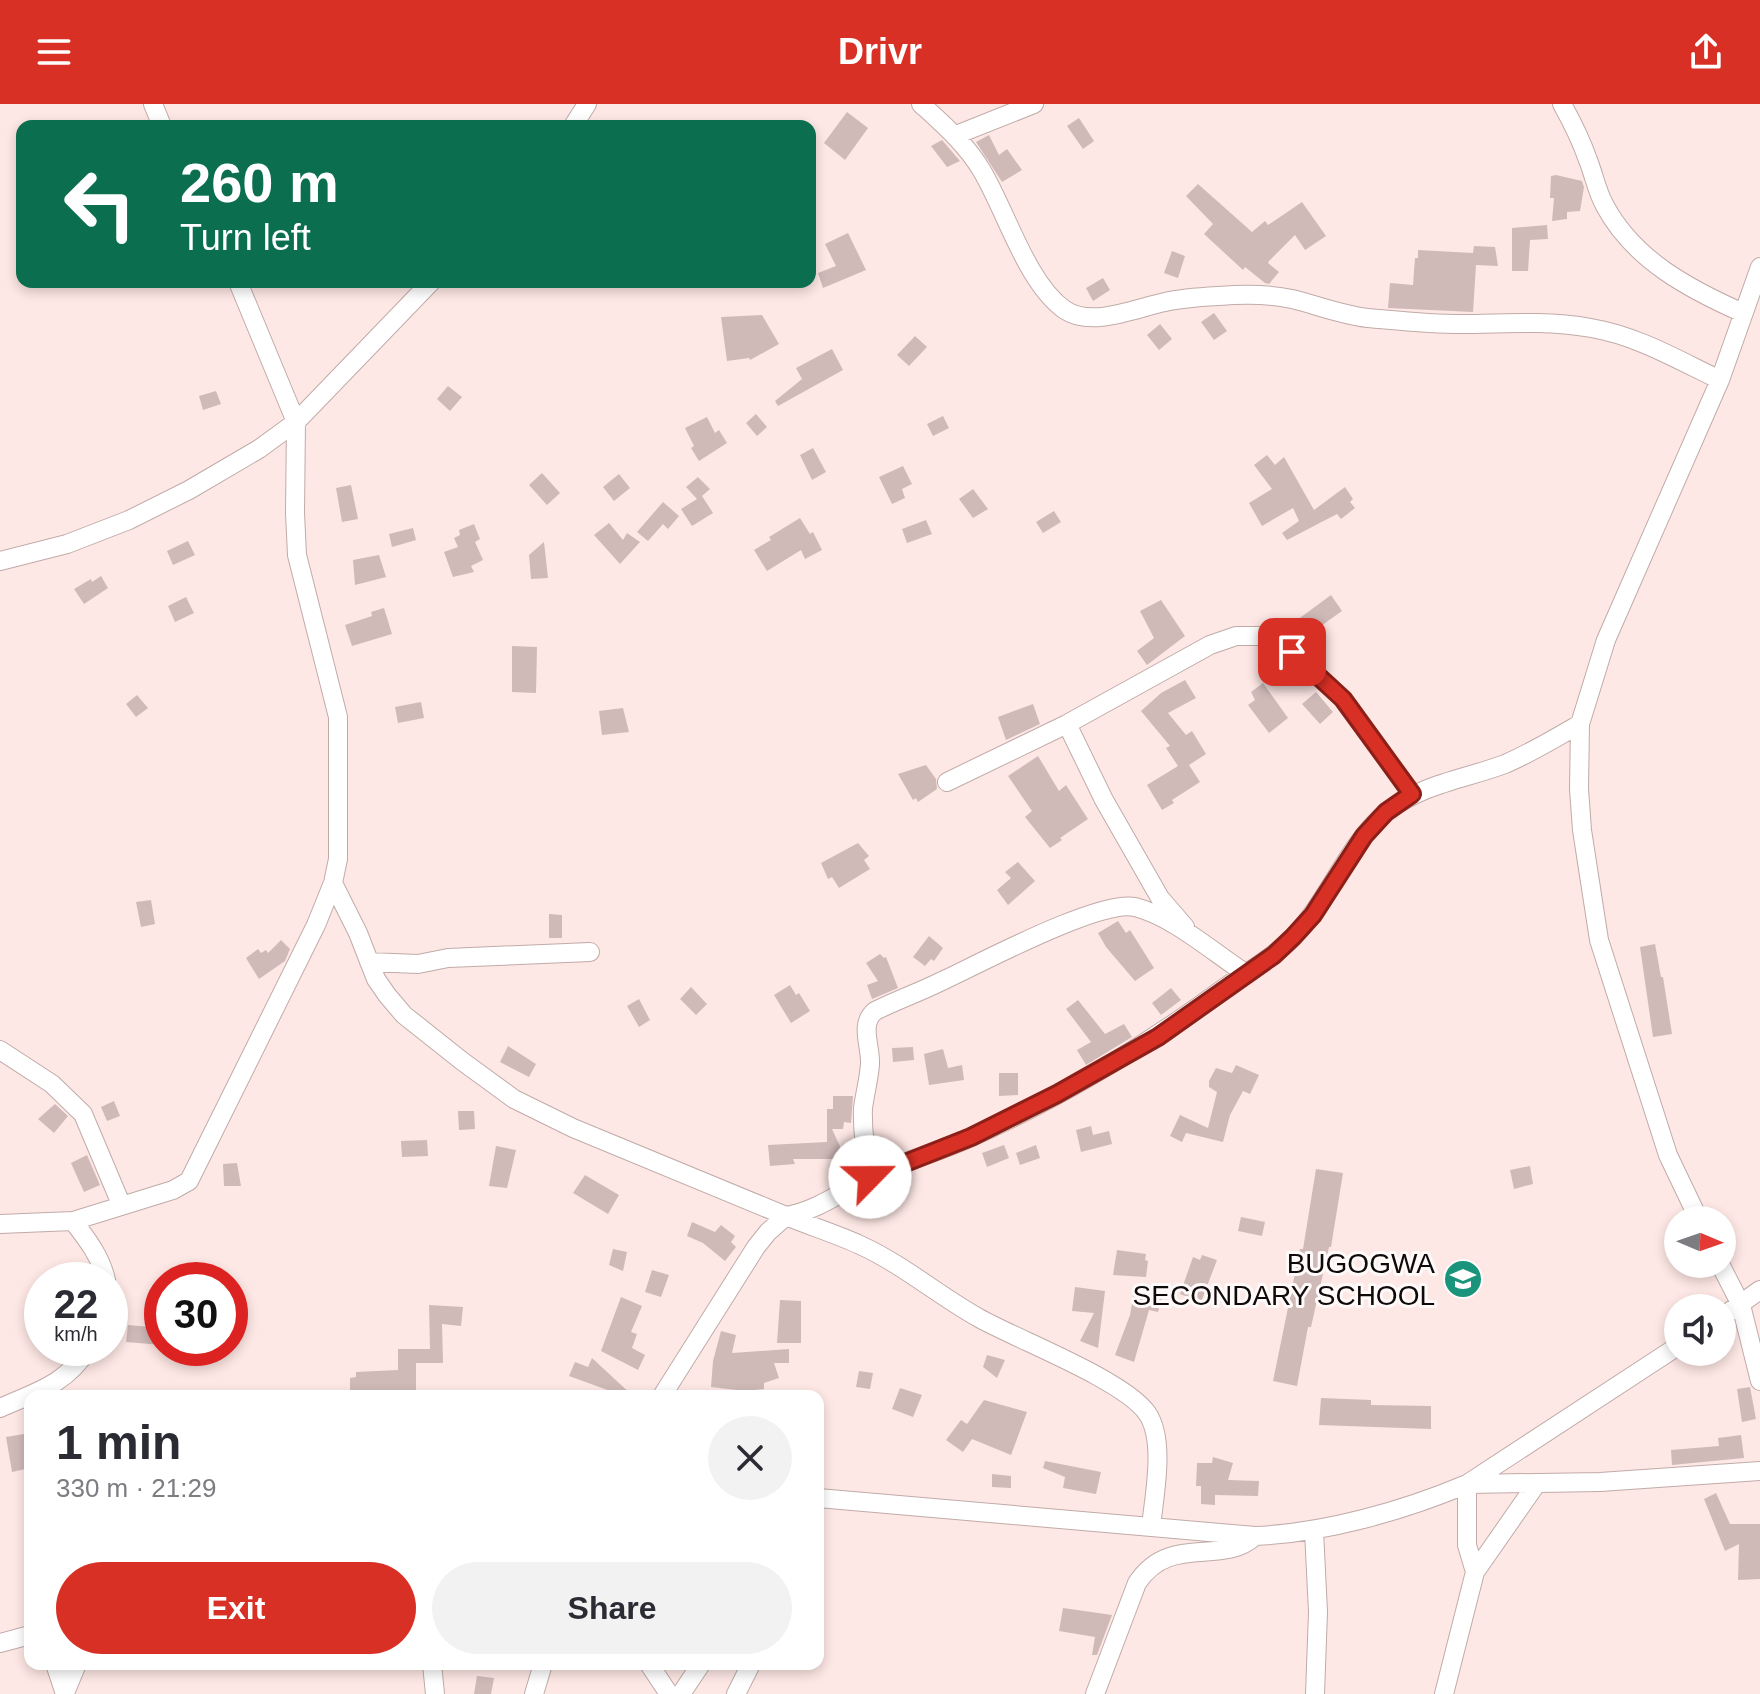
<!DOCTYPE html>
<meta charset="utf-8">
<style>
:root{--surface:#fff;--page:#f2f2f3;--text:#2b2b33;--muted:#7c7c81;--accent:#d93025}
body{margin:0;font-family:Helvetica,sans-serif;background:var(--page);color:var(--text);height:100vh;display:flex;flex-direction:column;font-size:30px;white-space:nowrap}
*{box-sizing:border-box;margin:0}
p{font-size:26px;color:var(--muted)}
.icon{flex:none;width:44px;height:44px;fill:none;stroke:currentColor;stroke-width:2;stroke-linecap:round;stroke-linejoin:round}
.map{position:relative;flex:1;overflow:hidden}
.sheet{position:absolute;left:24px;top:1286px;width:800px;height:280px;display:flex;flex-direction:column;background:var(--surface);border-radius:16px;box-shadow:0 4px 12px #0003}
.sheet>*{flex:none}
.hud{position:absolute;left:16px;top:16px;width:800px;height:168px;border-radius:16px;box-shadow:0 4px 12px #0003;background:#0b6e4f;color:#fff;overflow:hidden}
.needle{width:52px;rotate:92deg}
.tools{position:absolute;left:1664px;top:1102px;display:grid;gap:16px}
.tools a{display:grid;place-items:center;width:72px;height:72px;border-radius:50%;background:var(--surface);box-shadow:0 4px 12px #0003;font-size:40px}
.speed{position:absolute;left:24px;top:1158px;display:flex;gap:16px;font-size:40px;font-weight:700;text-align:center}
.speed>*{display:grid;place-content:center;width:104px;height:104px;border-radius:50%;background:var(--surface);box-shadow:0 4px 12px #0003;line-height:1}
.speed small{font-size:20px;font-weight:400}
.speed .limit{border:12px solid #d22;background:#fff;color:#111}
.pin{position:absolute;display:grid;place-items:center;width:68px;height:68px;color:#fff;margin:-34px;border-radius:16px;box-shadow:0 4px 12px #0006}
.me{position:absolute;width:88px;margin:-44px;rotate:67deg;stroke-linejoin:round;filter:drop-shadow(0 0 6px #0008)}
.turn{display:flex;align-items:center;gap:28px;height:168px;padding:0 32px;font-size:36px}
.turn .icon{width:104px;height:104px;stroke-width:2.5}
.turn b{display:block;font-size:56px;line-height:68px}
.round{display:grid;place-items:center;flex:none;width:84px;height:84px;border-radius:42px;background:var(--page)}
.headline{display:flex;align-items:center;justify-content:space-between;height:136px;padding:0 32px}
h1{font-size:48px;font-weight:600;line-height:60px}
.button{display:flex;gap:16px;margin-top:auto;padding:16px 32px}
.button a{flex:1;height:92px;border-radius:48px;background:var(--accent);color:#fff;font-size:32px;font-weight:600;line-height:92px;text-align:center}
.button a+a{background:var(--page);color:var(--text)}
header{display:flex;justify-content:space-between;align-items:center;height:104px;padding:0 32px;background:var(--accent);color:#fff;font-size:36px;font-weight:600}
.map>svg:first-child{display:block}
.building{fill:#cfbab8}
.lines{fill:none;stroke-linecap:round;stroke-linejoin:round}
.minor-casing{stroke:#c0aba9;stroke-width:20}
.minor{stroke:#fff;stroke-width:18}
.route-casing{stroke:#8d1f18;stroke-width:20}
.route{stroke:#d93025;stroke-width:14}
.labels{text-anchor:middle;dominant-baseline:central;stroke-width:6;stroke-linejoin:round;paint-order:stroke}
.poi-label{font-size:28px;fill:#100909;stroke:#fefaf9;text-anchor:end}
</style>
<header><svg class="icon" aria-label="menu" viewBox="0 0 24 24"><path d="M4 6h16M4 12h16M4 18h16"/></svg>Drivr<svg class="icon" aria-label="share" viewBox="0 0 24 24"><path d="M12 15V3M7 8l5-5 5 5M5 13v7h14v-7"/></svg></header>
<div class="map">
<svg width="1760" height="1590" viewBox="0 0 1760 1590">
<rect width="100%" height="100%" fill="#fee8e5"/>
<path class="building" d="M847,8L868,24L845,56L824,39Z
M1079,14L1094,37L1083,45L1067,22Z
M989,31L999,51L1007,45L1022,66L1002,78L976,38Z
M942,36L960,57L947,63L931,42Z
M1556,71L1582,77L1584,83L1580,107L1567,108V115L1552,117L1554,94H1550L1551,72Z
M1198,80L1252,128L1265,117L1268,121L1302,98L1326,132L1305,146L1295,131L1269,157L1268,159L1279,168L1269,180L1265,179L1245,163L1243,166L1204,130L1213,120L1186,92Z
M1547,121L1548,135L1530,136L1528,167H1512V124Z
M848,129L866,166L823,184L818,169L836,162L825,140Z
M1474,142L1495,143L1498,162L1476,161L1473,208L1388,204L1390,179L1413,181L1415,154H1418V146L1473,149Z
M1172,147L1185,152L1178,174L1164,169Z
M1103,174L1110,186L1093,197L1086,184Z
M1214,209L1227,227L1214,236L1201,218Z
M762,211L779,240L750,256L749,254L727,257L721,213Z
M1160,220L1172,235L1159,246L1147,231Z
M915,232L927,243L909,262L897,251Z
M832,245L843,266L778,302L775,297L802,275L796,264Z
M448,282L462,293L450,307L437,295Z
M216,287L221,300L203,306L199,292Z
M756,310L767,323L757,332L746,319Z
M943,312L949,324L933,332L927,320Z
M707,313L715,329L719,326L727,339L699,357L691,344L694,342L685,324Z
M813,344L826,368L812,376L800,351Z
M1267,351L1275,361L1284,353L1314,406L1345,383L1353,395L1350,398L1355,404L1341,415L1337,410L1287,436L1282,429L1299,417L1293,404L1262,422L1249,399L1272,385L1254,361Z
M903,362L912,380L902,385L905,394L892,400L879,373Z
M542,369L560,389L547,401L529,381Z
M619,370L630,384L614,397L603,383Z
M698,373L710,385L702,392L713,409L692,422L681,405L697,395L686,383Z
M351,381L358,415L342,418L336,384Z
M973,385L988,405L973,414L959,395Z
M663,398L679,412L668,425L663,420L648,437L637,428Z
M1054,407L1061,418L1043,429L1036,418Z
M800,414L810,430L813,428L822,446L805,455L801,446L767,467L754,446L771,436L769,433Z
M926,416L932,430L907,439L902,425Z
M609,419L623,436L627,429L640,438L620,460L594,431Z
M474,420L480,435L475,438L483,456L471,462L474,468L453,473L444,448L458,443L454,434L460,431L459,426Z
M413,424L416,436L392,443L389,430Z
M188,437L195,451L173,461L167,447Z
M544,438L548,474L531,475L529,451Z
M379,451L386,473L355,481L353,456Z
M101,472L108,484L84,500L74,485L91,475L92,478Z
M1331,491L1342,507L1304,534L1293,519Z
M186,493L194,509L175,518L168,502Z
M1161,496L1185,532L1147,561L1137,547L1154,534L1140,507Z
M384,504L392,530L352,542L345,521L372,512L371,508Z
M512,542L537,543L536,589L512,588Z
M1185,576L1196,594L1168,609L1186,631L1192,627L1206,650L1189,661L1200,678L1172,696L1174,699L1162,706L1147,681L1178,662L1166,644L1170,642L1141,607L1161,589Z
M1263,579L1288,614L1269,629L1248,601L1255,596L1251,588Z
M1316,588L1333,608L1320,620L1302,600Z
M137,591L148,604L136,613L126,600Z
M421,598L424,614L398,619L395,603Z
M1033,600L1040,620L1006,636L998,613Z
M623,604L629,628L602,631L599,607Z
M1038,652L1059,687L1066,681L1088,715L1060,734L1062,736L1050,744L1025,713L1032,707L1008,672Z
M926,661L936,675L937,685L918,698L916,694L913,696L898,670Z
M858,739L869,752L864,756L870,765L839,784L832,773L828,775L821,759Z
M1018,758L1035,777L1008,801L997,786L1011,774L1005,768Z
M151,796L155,820L141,823L136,798Z
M549,810L562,811V834H549Z
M1118,817L1126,829L1130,826L1154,864L1135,877L1106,843L1098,829Z
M929,832L943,844L934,857L931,855L925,862L913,853Z
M281,836L290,845L285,857L259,875L246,854L258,845L261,849L266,846L268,849Z
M1655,840L1661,873H1663L1672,930L1653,933L1640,843Z
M880,850L884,854L886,853L898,884L872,895L867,881L878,877L866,859Z
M790,881L796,891L799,889L810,907L791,919L774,891Z
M691,883L707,900L696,911L680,895Z
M1171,884L1181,896L1161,911L1152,899Z
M639,895L650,916L639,923L627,902Z
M1078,896L1105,930L1124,920L1132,933L1086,961L1077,946L1091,938L1066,905Z
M508,942L536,960L529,973L500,958Z
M913,943L914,956L893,958L892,944Z
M943,945L948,964L962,961L964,976L929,981L924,950Z
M1236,961L1259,971L1250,990L1243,987L1230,1011L1223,1038L1186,1029L1182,1038L1170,1032L1180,1011L1208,1024L1217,988L1209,983V977L1216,964L1232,969Z
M999,969H1018V991L999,992Z
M833,992H853L851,1019L844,1018L843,1025H832L844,1051L834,1055H793L795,1060L770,1062L768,1041L827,1038V1005H833Z
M114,997L120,1012L107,1017L101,1003Z
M55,1000L68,1012L54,1029L38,1015Z
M458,1007H474L475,1025L459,1026Z
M1091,1022L1093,1031L1109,1027L1112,1040L1081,1048L1076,1026Z
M427,1036L428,1052L402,1053L401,1037Z
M1004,1041L1009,1054L987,1063L982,1049Z
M1036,1041L1040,1054L1020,1061L1016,1049Z
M496,1042L516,1046L507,1084L489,1082Z
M87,1051L100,1081L84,1088L71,1059Z
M237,1059L241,1082H224L223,1060Z
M1530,1062L1533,1080L1514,1085L1510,1066Z
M1316,1065L1343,1069L1331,1143H1329L1311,1223H1308L1297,1282L1273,1277L1300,1145H1303Z
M585,1071L619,1091L608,1110L573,1089Z
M1241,1113L1265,1118L1262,1132L1238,1127Z
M692,1118L715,1128L721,1121L735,1132L731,1138L736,1143L725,1157L703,1139L687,1132Z
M613,1145L627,1148L623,1167L609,1161Z
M1117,1146L1146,1150L1145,1156L1148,1157L1146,1173L1113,1171Z
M1202,1151L1217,1156L1201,1198L1180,1190L1193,1153L1200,1156Z
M652,1166L669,1171L661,1193L645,1188Z
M1075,1183L1105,1187L1098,1244L1080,1237L1094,1209L1072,1207Z
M1135,1183L1150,1185L1149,1190L1162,1194L1158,1208L1149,1206L1134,1258L1115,1251L1130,1211Z
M621,1193L642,1202L631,1228L637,1230L632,1244L645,1251L638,1266L601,1247Z
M780,1196L801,1197V1239H777Z
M429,1201L463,1203L461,1222L442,1220L443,1259H416V1289L401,1290L400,1286H373V1292H350V1274L356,1273V1268L398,1266V1245H430Z
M128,1221L162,1224V1241L126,1238Z
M721,1227L736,1231L732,1249L789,1245V1259H774L779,1274L764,1279V1285L745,1287L711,1283L713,1257Z
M987,1251L1005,1256L997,1274L983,1263Z
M592,1254L633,1292H624L569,1272L575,1258L588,1263Z
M859,1267L873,1269L870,1285L856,1283Z
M1750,1283L1756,1315L1742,1318L1737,1285Z
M900,1284L922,1291L913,1313L892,1305Z
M1321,1294L1371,1296V1301L1431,1302V1325L1319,1321Z
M984,1296L1027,1308L1011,1351L972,1335L963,1348L946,1336L961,1316L967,1320Z
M30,1329V1364L12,1368L6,1333Z
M1741,1331L1744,1354L1672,1361L1671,1346L1719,1342L1718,1334Z
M1213,1353L1233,1359L1228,1376L1259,1377L1258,1392L1215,1391V1401L1201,1400V1382H1196L1197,1359H1212Z
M1045,1357L1101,1368L1096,1390L1063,1384L1065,1373L1043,1364Z
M992,1370L1011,1372V1384L992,1383Z
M1716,1389L1730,1420H1760V1475L1738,1476L1739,1440L1725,1447L1704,1395Z
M1063,1504L1112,1511L1097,1551H1092L1095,1533L1059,1527Z
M477,1572L494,1574L491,1590H474Z"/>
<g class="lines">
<defs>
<path id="minor" d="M153,0L162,22
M921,0C944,21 966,40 982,67C1006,107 1027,180 1065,206C1092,224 1136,204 1165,198C1182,194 1201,193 1219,192C1242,190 1269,190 1292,195C1317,201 1341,211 1368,214C1402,217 1436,221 1470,220C1511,219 1550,217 1591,224C1638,232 1678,256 1720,276
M1562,0C1572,18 1581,36 1588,56C1594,71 1597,88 1605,102C1634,156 1689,185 1743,209
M573,22L587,0
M956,31L1034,0
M0,457L67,440L129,416L189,386L259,345L296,318L431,178
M1067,620L1104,696L1160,794L1185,823
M947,678L1067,620L1210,541L1236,532H1263L1292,548L1343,595L1412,690
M333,779L358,829L376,875L387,891L404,911L462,957L514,995L573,1024L786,1112C821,1106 847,1083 879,1069C909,1056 940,1047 969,1034C1058,995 1142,944 1220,887C1245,869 1272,855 1293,833C1330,796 1347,740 1388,707C1422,680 1465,675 1505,660C1531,649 1555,634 1580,620
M369,858L418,860L448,854L590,848
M0,946L52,980L83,1010L121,1100
M870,1073C866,1050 862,1027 863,1004C865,989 869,975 870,960C871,942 859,920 875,907C897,896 920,888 942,877C979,860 1100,795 1135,803C1172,812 1213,848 1245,869
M1699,1116L1668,1051L1599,836L1582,726L1579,685L1580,620L1606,536L1720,276L1760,163
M73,1117C87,1135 101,1153 106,1176
M0,1120L73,1117L173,1086L189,1077L316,821L333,779L338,755V613L297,451L295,409L296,318L238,178
M1720,1160L1741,1201L1760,1277
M1722,1213L1760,1186
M662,1292L756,1143L768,1128L786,1112C810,1122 836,1130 860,1141C902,1160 938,1191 979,1214C1018,1236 1124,1276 1147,1309C1166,1336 1154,1392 1151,1423
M0,1304C38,1287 65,1281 89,1244
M818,1394L1255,1432C1325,1429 1403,1407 1467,1380L1678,1242
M1314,1427L1318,1508L1315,1590
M1475,1468L1467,1441V1380L1600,1378L1760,1367
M0,1539L30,1531
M55,1560L65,1590
M432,1560L435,1590
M649,1560L669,1590
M65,1589L77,1560
M534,1590L543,1560
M681,1590L701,1560
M736,1590L751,1560
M1095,1590L1137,1479C1170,1429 1221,1463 1255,1432
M1444,1590L1475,1468L1537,1379"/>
</defs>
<use href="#minor" class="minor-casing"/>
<use href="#minor" class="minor"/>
</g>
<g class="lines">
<defs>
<path id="route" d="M870,1073L971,1033L1057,990L1158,933L1274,851L1293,833L1313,811L1364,732L1386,708L1412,690L1343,595L1292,548"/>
</defs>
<use href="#route" class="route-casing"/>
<use href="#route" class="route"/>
</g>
<defs>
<symbol id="school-disc" viewBox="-11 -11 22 22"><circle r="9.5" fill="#1a957b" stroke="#fefaf9"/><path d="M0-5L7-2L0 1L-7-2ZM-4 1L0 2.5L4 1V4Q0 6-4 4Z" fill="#fff"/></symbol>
</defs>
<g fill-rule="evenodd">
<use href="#school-disc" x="1441" y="1153" width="44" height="44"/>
</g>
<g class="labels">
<g class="poi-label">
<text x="1435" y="1159">BUGOGWA<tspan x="1435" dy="32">SECONDARY SCHOOL</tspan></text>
</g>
</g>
</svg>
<div class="tools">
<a><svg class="needle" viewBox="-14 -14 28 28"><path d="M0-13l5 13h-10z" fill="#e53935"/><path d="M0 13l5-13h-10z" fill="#7c7c81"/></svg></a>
<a><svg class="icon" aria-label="sound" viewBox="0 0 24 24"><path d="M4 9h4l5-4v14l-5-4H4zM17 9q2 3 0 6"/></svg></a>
</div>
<div class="speed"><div>22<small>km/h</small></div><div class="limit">30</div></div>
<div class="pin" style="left:1292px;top:548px;background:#d93025"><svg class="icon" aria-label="arrive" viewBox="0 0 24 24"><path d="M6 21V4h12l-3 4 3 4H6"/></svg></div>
<svg class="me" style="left:870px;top:1073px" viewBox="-20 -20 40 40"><circle r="19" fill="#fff"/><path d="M0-13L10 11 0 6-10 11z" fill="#d93025"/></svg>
<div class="hud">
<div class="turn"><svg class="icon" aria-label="left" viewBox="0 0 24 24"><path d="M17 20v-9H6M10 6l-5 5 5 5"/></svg><div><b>260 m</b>Turn left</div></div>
</div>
<section class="sheet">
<div class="headline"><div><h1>1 min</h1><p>330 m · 21:29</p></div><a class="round"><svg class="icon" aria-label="close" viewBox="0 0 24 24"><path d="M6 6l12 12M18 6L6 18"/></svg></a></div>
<div class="button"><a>Exit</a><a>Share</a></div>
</section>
</div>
